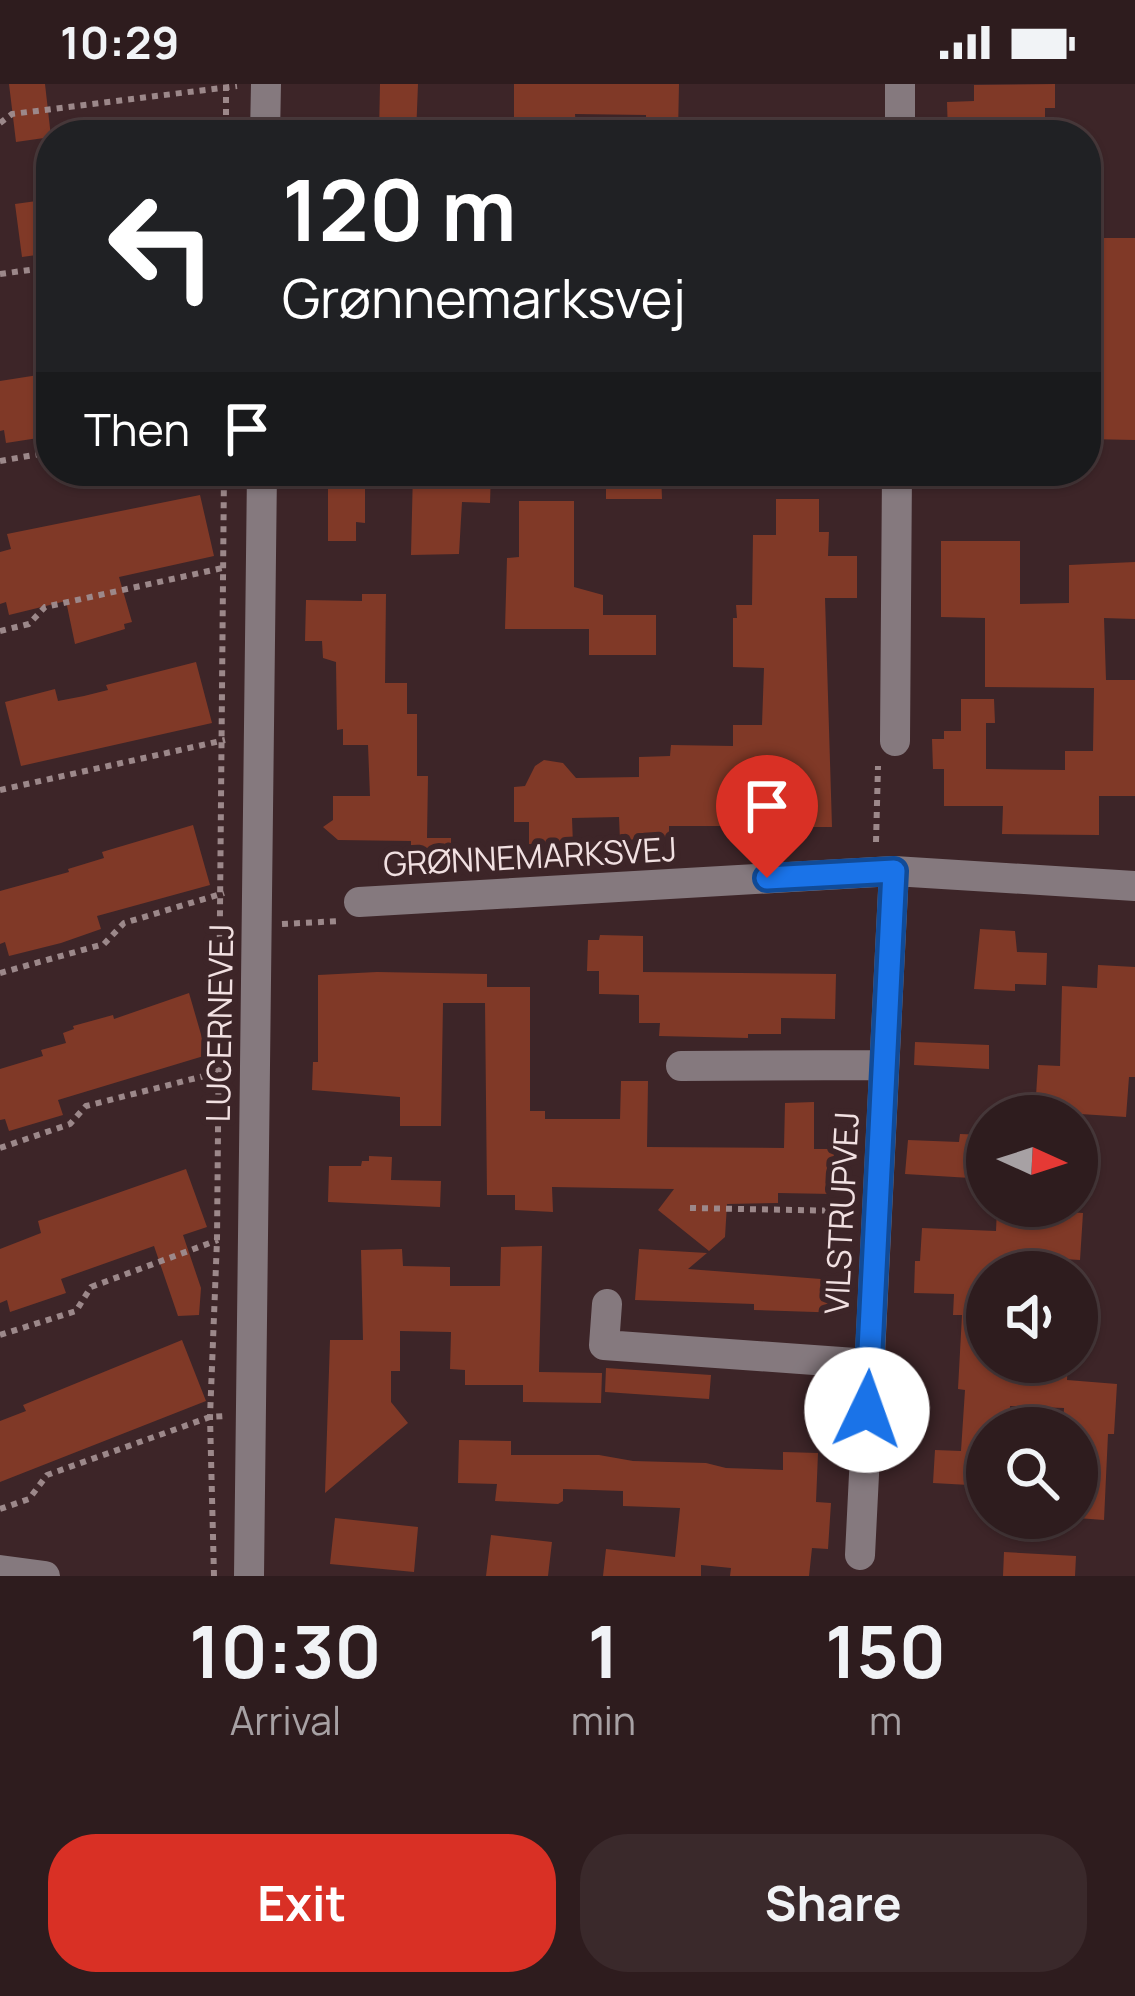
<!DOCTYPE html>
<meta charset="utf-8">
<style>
:root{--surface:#2e1c1e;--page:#3a292b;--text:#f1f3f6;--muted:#a7a1a4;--line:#493a3c;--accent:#d93025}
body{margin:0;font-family:Manrope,sans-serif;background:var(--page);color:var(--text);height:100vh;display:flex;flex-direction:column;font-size:45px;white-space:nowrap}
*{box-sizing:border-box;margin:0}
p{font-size:39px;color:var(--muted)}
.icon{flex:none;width:66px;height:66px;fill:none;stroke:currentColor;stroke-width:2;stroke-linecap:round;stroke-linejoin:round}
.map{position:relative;height:1492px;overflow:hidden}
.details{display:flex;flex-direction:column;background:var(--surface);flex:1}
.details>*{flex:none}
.hud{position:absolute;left:36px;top:36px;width:1065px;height:366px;border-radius:48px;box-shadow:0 3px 9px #0004,0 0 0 3px var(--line);background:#202124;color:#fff;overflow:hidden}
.needle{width:78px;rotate:93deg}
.buttons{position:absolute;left:966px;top:1011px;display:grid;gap:24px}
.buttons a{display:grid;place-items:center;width:132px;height:132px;border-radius:50%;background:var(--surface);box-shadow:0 3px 9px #0004,0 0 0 3px var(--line);font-size:60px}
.pin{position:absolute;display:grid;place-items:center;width:102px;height:102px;color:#fff;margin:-123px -51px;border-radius:50% 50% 50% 0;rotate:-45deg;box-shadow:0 0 12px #0007}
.pin .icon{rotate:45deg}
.me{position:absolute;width:132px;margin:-66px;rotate:3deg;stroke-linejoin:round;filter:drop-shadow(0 0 9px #0008)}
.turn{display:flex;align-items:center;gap:42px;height:252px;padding:0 48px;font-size:54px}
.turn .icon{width:156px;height:156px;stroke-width:2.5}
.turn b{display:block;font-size:84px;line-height:102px}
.then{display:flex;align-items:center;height:114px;padding:0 48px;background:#0003;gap:24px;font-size:45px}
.eta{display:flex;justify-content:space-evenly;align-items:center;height:204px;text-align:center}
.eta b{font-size:72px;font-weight:700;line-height:84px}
.primary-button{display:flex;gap:24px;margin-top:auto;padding:24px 48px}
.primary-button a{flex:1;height:138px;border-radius:48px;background:var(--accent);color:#fff;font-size:48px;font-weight:700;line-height:138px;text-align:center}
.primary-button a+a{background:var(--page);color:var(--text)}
.status{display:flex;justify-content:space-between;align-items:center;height:84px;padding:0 60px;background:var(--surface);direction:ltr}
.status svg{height:33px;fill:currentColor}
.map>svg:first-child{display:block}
.building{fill:#803927}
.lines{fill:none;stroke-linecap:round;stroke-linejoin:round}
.path{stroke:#9c888a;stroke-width:6;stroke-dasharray:6 6;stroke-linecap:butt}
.minor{stroke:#85797e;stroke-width:30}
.route-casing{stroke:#114b97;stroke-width:30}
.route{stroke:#1a73e8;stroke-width:21}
.labels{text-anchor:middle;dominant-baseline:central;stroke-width:12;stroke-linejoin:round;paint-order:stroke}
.street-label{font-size:33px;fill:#f1e0e1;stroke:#3d2528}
</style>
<div class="status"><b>10:29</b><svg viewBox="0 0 49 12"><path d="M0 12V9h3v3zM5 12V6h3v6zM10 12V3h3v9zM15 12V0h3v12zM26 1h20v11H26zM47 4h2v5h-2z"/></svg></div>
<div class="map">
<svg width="1135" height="1492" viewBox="0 0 1135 1492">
<rect width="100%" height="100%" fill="#3d2528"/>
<path class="building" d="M9,0H45L51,53L16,58Z
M380,0H418L416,51H379Z
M514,0H679L678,49H646V31L575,30L576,44H561L560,51H514Z
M1055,0V24H1045V51H948L947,18L974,17V1Z
M51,115V169L22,173L15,120Z
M1098,154H1135V356L1086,355V230L1098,229Z
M51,289V352L6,359L4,346L0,347V297Z
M328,387H365V439L356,438V457H328Z
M413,387H491L490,419L462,418L459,470L411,471Z
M606,387H661L662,415H606Z
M200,411L214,472L119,493L132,538L124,540L125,545L75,560L66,517L9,531L6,518L0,520V468L11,465L7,450Z
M776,415H819V448H829L828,472H857V514H825L832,743H779V774L748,773V742H669V754L620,756L619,733L572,734L573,761L529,760V738H514V703L525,702L535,682L544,676L563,679L576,694L639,693V673L670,672L671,661L733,662V641H762L764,584L733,583V534H737L736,521H752L753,451H776Z
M519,417H574V503L603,511V531H656V571H589V545H505L507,474L519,473Z
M941,457H1020V520L1069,519V481L1135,478V535L1104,534L1106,596H1135V712H1099V751L1002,750L1003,722H944V685H933L932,655H944V647H961V615H994L995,639H986V685L1065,686V667H1093L1094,604L985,603V534L941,533Z
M362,510H386L385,599H407V630H417V692H428L427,754H451V786H411V757L338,756L323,743L333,736V712H370L368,661H343V645L337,646L336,578L323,574L322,557H305L306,516L362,517Z
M196,578L212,639L21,682L5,618L55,605L58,617L84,612L108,606L106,601Z
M193,741L210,801L97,832L101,845L61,859L9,872L5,858L0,860V807L69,788L68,785L104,774L102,768Z
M980,845L1015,847L1017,868L1047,869L1046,901L1015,900V907L974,905Z
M600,851L643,852V888L836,890L835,935L781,934V950H748V954L659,952L660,939H639V911L599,910V887H587L588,856H599Z
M1098,881L1135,883V993H1129L1126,1033L1035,1027L1038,981L1060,982L1062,902L1097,904Z
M377,888L487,890V903H530V1027H545V1035H620L621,997H648L647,1063L784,1064L785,1019L814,1018V1065H834L833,1110L778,1109V1119L727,1120L725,1153L709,1167L658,1126L674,1105L552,1103L553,1128L515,1126V1111H487L485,919H443L441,1042H400V1013L312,1006L313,978H318V891Z
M189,909L207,971L58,1016L63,1031L9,1047L5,1035L0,1036V985L43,972L41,966L66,959L63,949L74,945L73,942L113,931L114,935Z
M915,958L989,961V985L914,981Z
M960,1050L987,1051V1095L905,1090L908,1056L959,1058Z
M369,1072L392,1073L391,1096L441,1097L440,1123L328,1118L329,1082H361L362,1077H369Z
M186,1085L207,1143L183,1151L201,1204L199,1231L178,1232L154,1162L61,1195L66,1209L10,1228L7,1216L0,1219V1165L41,1149L38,1137Z
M997,1124L1083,1129L1080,1176L1016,1172L1015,1188H987V1278H1068L1067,1296L1117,1300L1114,1350H1108L1104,1436L1077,1434V1344H1063L1064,1324L1010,1322L1009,1344H987V1402L933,1399L935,1366L961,1367L965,1306L958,1305L962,1231H953L954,1210L914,1209L915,1177H920L922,1144L996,1147Z
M542,1162L539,1288L602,1289L601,1319L523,1318V1301H465V1286L450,1285L451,1248L400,1247V1287H391V1318L408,1339L325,1409L330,1256H363L361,1166L402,1165L403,1182L450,1183V1202H500L501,1163Z
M639,1165L707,1169L688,1185L847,1197L845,1229L754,1226V1220L635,1216Z
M182,1256L206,1317L0,1398V1337L26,1327L23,1321Z
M606,1284L711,1291L709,1315L605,1308Z
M459,1356L511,1357V1371H599L633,1377L706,1379L726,1384L783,1386V1368L818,1369L816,1418L831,1419L828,1465L812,1464L809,1492H730L731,1484L701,1481V1492H603L606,1465L675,1473L680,1424L623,1422V1407L563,1405V1417L558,1420L495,1417L497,1400L458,1399Z
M335,1434L418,1443L414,1488L330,1480Z
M491,1451L552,1458L548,1492H486Z
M1004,1468L1076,1472L1075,1492H1003Z"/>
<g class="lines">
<path class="path" d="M226,1V51
M0,39L12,30L237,2
M0,190L51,183
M0,377L51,368
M0,547L29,540L45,523L227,483
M0,706L225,656
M876,758L878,682
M282,840L341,837
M0,889L104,860L124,839L224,809
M0,1064L70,1040L86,1022L220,988
M690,1124L849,1127
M0,1251L76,1227L91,1203L218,1156
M0,1425L29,1415L47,1391L210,1333L225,1332
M214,1492L210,1333L217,1156L224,387"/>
<path class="minor" d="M265,51L266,0
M900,51V0
M895,657L897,387
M359,818L894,787L1135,802
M681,982L884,981
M607,1220L604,1261L869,1280
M860,1471L894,787
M0,1486L45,1492
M249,1492L262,387"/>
</g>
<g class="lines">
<defs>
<path id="route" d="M767,794L894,787L867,1326"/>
</defs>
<use href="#route" class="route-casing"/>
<use href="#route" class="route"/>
</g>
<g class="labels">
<g class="street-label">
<text transform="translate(530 772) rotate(-3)">GRØNNEMARKSVEJ</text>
<text transform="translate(219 939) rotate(-89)">LUCERNEVEJ</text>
<text transform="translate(841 1129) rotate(-87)">VILSTRUPVEJ</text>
</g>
</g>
</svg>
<div class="buttons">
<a><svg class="needle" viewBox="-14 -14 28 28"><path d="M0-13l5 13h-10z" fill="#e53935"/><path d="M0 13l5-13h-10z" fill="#a7a1a4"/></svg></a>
<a><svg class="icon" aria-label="sound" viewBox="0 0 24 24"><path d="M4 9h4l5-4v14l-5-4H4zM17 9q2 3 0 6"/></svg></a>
<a><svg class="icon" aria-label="search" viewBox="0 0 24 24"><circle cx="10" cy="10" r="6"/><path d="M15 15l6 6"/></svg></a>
</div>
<div class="pin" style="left:767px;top:794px;background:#d93025"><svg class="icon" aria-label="arrive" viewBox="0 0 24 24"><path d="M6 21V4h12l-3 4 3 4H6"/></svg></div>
<svg class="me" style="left:867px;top:1326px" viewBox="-20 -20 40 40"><circle r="19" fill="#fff"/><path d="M0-13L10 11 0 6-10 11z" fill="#1a73e8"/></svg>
<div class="hud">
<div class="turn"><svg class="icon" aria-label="left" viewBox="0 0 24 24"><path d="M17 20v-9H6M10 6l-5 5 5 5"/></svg><div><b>120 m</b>Grønnemarksvej</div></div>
<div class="then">Then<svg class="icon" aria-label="arrive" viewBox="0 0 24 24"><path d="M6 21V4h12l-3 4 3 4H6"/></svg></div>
</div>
</div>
<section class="details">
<div class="eta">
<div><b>10:30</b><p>Arrival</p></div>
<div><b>1</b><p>min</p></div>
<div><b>150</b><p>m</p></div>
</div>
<div class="primary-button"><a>Exit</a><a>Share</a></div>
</section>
